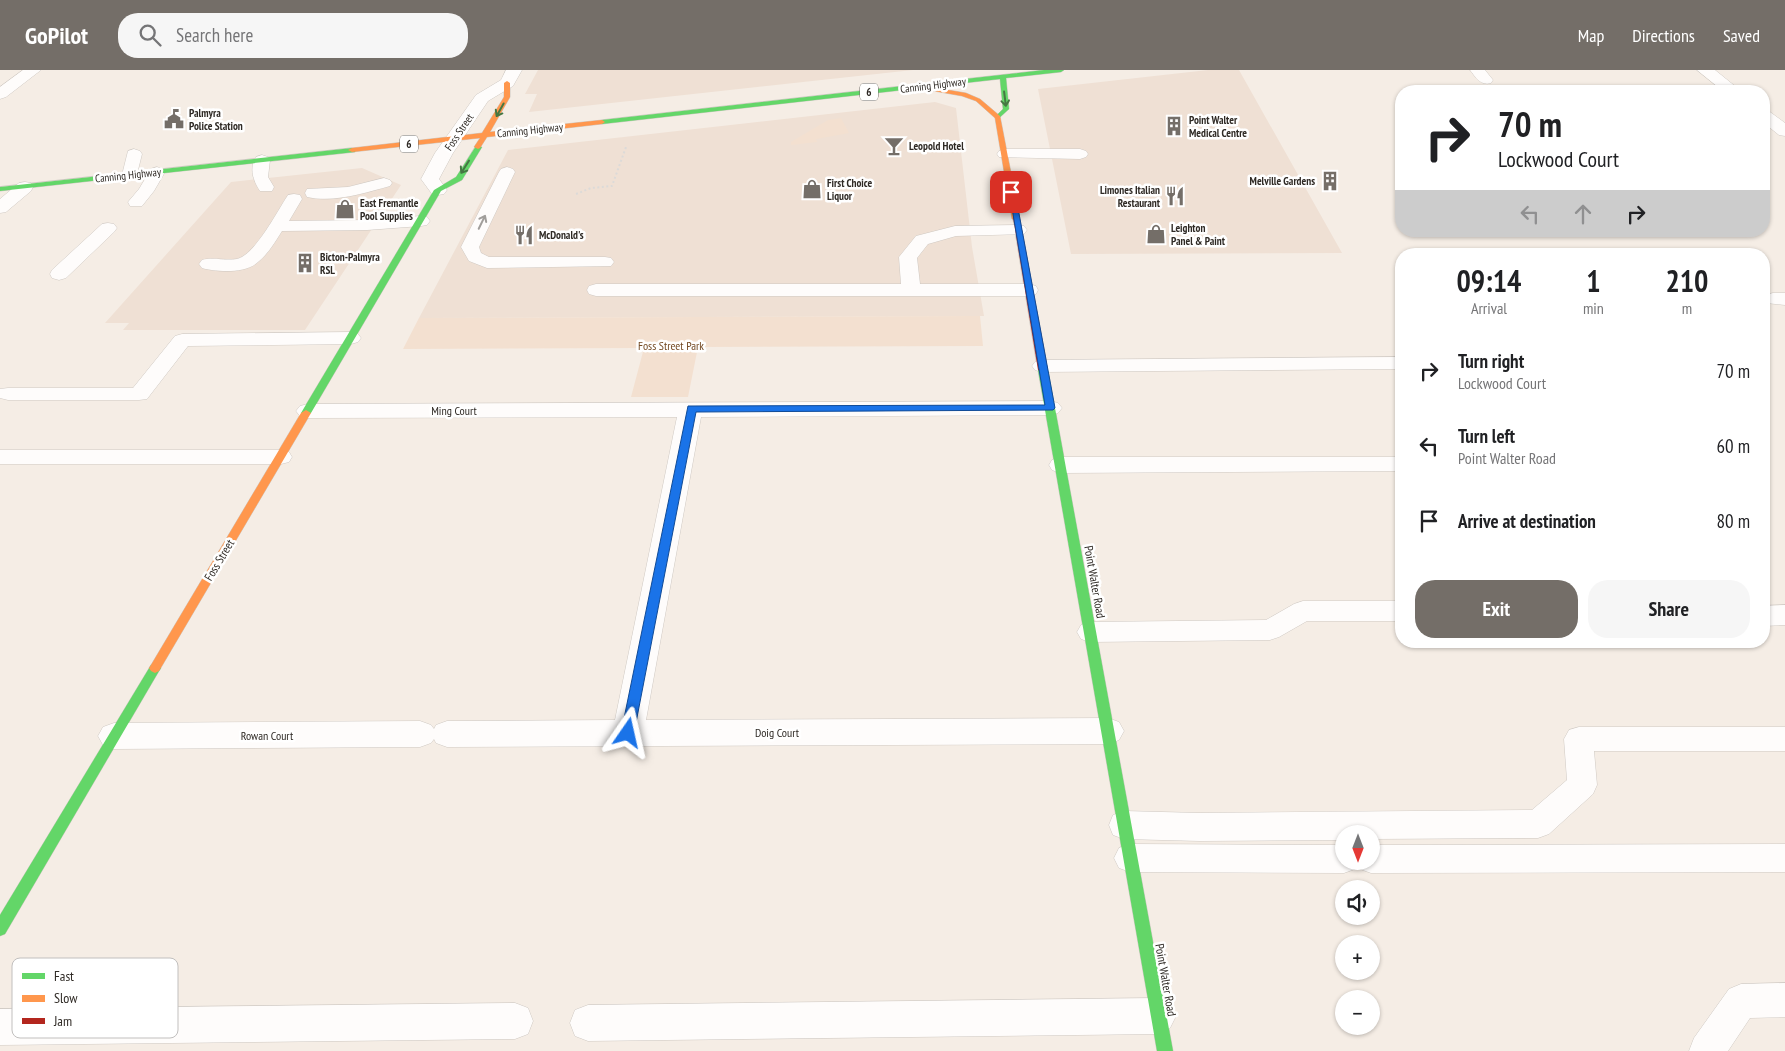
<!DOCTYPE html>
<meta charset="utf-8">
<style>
:root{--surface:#fff;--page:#f6f6f6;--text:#202124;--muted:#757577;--accent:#746e68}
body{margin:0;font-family:"PT Sans Narrow",sans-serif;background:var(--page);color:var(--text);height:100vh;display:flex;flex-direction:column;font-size:19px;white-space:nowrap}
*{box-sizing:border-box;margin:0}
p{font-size:16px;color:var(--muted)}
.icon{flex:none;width:28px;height:28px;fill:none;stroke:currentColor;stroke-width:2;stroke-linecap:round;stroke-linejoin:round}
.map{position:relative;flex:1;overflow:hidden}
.sheet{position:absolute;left:1395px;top:178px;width:375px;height:400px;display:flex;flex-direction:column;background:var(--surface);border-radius:20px;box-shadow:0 1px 4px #0004}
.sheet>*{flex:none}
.top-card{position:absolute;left:1395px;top:15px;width:375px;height:152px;border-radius:20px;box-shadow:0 1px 4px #0004;background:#fff;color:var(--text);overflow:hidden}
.needle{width:32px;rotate:180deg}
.controls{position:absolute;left:1335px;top:755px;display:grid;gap:10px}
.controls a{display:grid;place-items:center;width:45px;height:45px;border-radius:50%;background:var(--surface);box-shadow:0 1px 4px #0004;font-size:25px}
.pin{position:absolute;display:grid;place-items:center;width:42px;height:42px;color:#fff;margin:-21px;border-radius:10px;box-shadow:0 2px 8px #0006}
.me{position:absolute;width:55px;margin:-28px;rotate:11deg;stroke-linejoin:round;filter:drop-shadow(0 0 4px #0008)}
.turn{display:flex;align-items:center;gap:18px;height:105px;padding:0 20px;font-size:22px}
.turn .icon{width:65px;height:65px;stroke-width:2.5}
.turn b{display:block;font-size:35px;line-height:42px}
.lanes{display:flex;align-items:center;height:48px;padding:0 20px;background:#0003;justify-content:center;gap:25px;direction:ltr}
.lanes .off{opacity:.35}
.eta{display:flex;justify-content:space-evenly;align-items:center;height:85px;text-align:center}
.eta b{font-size:30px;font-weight:700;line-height:35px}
.button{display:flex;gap:10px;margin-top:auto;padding:10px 20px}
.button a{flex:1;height:58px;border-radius:20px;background:var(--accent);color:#fff;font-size:20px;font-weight:700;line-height:58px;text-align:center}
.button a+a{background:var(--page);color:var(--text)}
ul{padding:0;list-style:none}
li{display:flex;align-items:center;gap:15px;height:75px;padding:0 20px}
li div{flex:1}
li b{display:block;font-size:19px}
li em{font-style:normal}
header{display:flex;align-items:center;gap:30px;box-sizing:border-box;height:70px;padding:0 25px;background:var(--accent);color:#fff}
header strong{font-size:24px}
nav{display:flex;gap:28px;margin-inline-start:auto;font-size:18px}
.search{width:350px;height:45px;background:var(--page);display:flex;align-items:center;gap:12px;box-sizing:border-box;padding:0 18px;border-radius:20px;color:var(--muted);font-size:19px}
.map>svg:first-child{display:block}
.built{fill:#efe0d4}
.green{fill:#f3e0d0}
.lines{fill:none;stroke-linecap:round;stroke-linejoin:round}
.lane-casing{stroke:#cfc9c3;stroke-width:1}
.street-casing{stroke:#cfc9c3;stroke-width:1}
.fast-casing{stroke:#cfc9c3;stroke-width:1}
.slow-casing{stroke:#cfc9c3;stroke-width:1}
.jam-casing{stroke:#cfc9c3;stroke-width:1}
.path{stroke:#dcdad8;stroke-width:2;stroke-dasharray:2 2.5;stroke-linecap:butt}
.lane{fill:#fefcfb;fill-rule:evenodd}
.street{fill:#fefcfb;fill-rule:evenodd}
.fast{fill:#63d668;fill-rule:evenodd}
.slow{fill:#ff974d;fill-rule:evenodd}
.jam{fill:#b3261e;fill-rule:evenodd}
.oneway{stroke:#467743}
.oneway2{stroke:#a19e9b}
.route{fill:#1a73e8;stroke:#114b97}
.labels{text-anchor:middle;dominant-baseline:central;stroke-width:5;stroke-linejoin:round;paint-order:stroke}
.far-street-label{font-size:11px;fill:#2f2a25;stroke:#fff}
.shield{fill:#fff;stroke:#6d6a66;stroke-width:1}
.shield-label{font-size:11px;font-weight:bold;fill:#2f2a25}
.far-poi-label{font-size:11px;font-weight:bold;fill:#2f2a25;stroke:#fff;text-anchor:start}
.park-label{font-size:12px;fill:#744a24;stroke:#fff}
.street-label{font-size:12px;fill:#2f2a25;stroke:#fff}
.key{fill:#fff;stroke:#c1bfbe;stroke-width:1}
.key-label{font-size:14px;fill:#2f2a25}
</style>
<header>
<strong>GoPilot</strong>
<div class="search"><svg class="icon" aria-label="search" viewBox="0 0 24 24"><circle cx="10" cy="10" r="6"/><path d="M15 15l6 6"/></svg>Search here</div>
<nav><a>Map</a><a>Directions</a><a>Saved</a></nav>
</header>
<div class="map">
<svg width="1785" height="981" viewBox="0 0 1785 981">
<rect width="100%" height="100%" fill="#f5ede5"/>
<path class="built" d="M538,0H913L529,42L537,24H525Z
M1208,0H1239L1342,183L1071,184L1038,19Z
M935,32L956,38L972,177L984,246L419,248L508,80Z
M362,98L401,115L305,260H123L129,253H105L231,112Z"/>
<path class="green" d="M841,48L849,63L816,69L817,72L791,75V72L828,50Z
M975,246H980L983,276L698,277L688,327H631L644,278L403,279L419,248Z"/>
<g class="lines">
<defs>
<path id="lane" d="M1470,0H1485L1493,10L1491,13C1481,16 1476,8 1470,0Z
M134,79L140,81L142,84L136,108H124L122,105L128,81Z
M1005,79H1080L1086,81L1088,84L1086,87L1080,89L999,87L997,84L999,81Z
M262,85L268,87L270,90L268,107L274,117L272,121H260C253,110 249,99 256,87Z
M157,97L163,99L165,102L154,121L142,136H130L128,132L139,119L151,99Z
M507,97L513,99L515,102L479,177L481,183L489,187H605L611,188L614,192L611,196L487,198L469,191L461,177L499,102L501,99Z
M384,108L390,110L392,113L390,116C364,123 334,133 307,127L305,123L307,119L348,117Z
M25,112L31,113L33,117L31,121L6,142L0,143V129L19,113Z
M294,124L300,125L302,129L289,151L367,150L421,146L427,147L430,151L427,155L421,156L367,160L282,161C275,172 268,184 258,192C245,204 217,202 202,198L199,194L202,190C213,187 225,191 237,189C255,185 278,140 288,125Z
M108,153L114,154L117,158L114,162L66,208L59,210L52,208L50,204L52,200L102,154Z
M1018,155L1024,156L1027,160L1024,164L956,166L928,174L917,188L920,214H1029L1036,216L1038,220L1036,224L1029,226H596L589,224L587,220L589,216L596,214H901L899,187L916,166L955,156Z
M1773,223H1785V235L1766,233L1764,229L1766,225Z
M351,262L358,264L361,268L358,272L351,274L188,276L147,329L139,330H8L0,328V319L8,318H133L175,266L182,264Z
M1401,287V299L1042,302L1035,300L1032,296L1035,292L1042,290Z
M0,380H281L289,382L292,387L289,392L281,394H0Z
M1060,387H1401V401L1060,403L1052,400L1049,395L1052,390Z
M1303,531H1401V551H1307L1279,567L1270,570L1090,572L1081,569L1077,562L1081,555L1090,552L1266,550L1294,534Z
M1785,535V555L1764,556V536Z
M1579,657H1785V681H1594L1597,715L1593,724L1549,764L1538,768L1371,769V764H1344V770L1200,771L1124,769L1113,765L1109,755L1113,745L1124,741L1200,743L1532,740L1567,710L1564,669L1569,660Z
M1130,774L1344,775V791H1371V775L1785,774V802L1371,803L1360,799L1358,794L1355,799L1344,803L1130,802L1119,798L1114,788L1119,778Z
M1785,913V947L1750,948L1728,981H1689L1694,968L1729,919L1741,914Z
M1158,928L1170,934L1176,946L1170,958L1158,964L588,971L575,966L570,953L575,940L588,935Z
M515,933L528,938L533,951L528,964L515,969L0,975V939Z"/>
<path id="street" d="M23,0H41L6,27L0,29V17Z
M506,0H522L513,16L488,31L453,83L439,109L447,120L444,124L438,125L432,124L421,109L435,83L476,25L501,10Z
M1697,0H1715L1741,21H1723Z
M1764,40L1770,42L1785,53V66L1779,65L1764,53Z
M1050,331L1058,333L1062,338L1058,343L1050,345L701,347L646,650L1108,648L1119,652L1124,661L1119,670L1108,674L447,677L436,673L434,669L431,673L420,677L114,679L103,675L98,666L103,657L114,653L420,651L431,655L434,659L436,655L447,651L615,650L677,347L308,348L300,346L296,341L300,336L308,334Z"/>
<path id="fast" d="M1044,0H1064L1061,2L1006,8L1009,39L998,49L995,47L1003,39L1000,9L602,54L599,52L602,50Z
M476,76L482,77L462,110L441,121L311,343L306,346L303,345L301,343L434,120L456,107Z
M352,78L356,80L355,82L0,121V117Z
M1043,297L1048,300L1173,981H1157L1038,300Z
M155,593L159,595L161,598L159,601L5,864L0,866V845L151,595Z"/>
<path id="slow" d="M507,11L510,13V27L490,62L602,50L605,52L602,54L487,67L480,78L478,79L474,77L480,68L352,82L348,80L352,78L482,63L504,27V13Z
M919,15L966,23L980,29L1000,46L1020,149L1019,151L1012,149L995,48L976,31L962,26L917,18V16Z
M306,340L311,343L159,601L155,603L151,601L149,598L151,595L301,343Z"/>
<path id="jam" d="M1013,147L1020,149L1048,300L1043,303L1038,300Z"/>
</defs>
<use href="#lane" class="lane-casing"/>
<use href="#street" class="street-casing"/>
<use href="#fast" class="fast-casing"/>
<use href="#slow" class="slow-casing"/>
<use href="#jam" class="jam-casing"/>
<path class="path" d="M576,124L591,118L612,116L626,77"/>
<use href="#lane" class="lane"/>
<use href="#street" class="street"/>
<use href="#fast" class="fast"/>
<use href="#slow" class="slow"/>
<use href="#jam" class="jam"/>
</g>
<defs><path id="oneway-shaft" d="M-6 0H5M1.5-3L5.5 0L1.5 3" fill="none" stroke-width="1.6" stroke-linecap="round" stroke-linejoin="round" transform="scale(1.25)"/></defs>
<g class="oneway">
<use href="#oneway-shaft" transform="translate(1005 29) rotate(83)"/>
<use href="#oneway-shaft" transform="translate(500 40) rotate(119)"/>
<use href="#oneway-shaft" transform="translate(465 97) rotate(122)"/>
</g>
<use class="oneway2" href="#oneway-shaft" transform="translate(482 152) rotate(-64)"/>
<path class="route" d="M1009,120L1015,122L1055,338L1053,340L696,342L634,663L632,667L628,668L623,667L621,663L688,336L1045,335Z"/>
<defs>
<symbol id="civic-bare" viewBox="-9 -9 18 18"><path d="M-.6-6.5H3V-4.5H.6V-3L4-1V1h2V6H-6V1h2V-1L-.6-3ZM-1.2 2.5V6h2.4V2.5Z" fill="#746e68" stroke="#fff" stroke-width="2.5" paint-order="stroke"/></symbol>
<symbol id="building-bare" viewBox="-9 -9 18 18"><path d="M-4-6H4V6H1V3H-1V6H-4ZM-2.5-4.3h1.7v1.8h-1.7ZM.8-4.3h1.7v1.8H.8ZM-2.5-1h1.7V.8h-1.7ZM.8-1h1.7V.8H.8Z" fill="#746e68" stroke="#fff" stroke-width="2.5" paint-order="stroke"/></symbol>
<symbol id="bar-bare" viewBox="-9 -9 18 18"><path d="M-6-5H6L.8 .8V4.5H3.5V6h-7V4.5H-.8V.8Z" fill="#746e68" stroke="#fff" stroke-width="2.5" paint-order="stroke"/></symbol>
<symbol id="shop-bare" viewBox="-9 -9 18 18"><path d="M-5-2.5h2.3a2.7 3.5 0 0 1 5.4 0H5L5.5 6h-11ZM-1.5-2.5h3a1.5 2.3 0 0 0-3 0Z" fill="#746e68" stroke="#fff" stroke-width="2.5" paint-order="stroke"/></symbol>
<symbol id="restaurant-bare" viewBox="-9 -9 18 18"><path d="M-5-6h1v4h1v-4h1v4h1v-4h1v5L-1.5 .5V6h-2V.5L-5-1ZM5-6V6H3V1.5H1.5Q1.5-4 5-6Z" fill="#746e68" stroke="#fff" stroke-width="2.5" paint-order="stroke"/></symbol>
</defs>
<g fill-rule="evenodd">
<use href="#civic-bare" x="160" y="35" width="28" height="28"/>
<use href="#building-bare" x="1160" y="42" width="28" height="28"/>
<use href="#bar-bare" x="880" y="62" width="28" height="28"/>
<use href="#building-bare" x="1316" y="97" width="28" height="28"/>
<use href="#shop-bare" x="798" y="105" width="28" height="28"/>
<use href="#restaurant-bare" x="1161" y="112" width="28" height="28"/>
<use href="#shop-bare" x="331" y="125" width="28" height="28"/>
<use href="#shop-bare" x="1142" y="150" width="28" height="28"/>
<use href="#restaurant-bare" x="510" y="151" width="28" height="28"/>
<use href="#building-bare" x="291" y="179" width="28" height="28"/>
</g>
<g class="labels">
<g class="far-street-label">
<text transform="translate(933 15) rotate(-7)">Canning Highway</text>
<text transform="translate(530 60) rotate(-6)">Canning Highway</text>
<text transform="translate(459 62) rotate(-56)">Foss Street</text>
<text transform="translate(128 105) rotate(-6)">Canning Highway</text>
</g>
<g class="shield">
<rect x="860" y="13.5" width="18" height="17" rx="4"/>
<rect x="400" y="65.5" width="18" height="17" rx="4"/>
</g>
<g class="shield-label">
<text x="869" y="22">6</text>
<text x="409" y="74">6</text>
</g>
<g class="far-poi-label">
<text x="189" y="43">Palmyra<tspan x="189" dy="13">Police Station</tspan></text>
<text x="1189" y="50">Point Walter<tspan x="1189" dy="13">Medical Centre</tspan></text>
<text x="909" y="76">Leopold Hotel</text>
<text x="1315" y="111" text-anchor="end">Melville Gardens</text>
<text x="827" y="113">First Choice<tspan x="827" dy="13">Liquor</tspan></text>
<text x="1160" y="120" text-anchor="end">Limones Italian<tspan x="1160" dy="13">Restaurant</tspan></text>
<text x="360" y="133">East Fremantle<tspan x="360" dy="13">Pool Supplies</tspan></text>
<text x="1171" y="158">Leighton<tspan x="1171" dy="13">Panel &amp; Paint</tspan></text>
<text x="539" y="165">McDonald's</text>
<text x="320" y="187">Bicton-Palmyra<tspan x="320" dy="13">RSL</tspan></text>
</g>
<g class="park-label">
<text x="671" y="275">Foss Street Park</text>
</g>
<g class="street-label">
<text x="454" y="340">Ming Court</text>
<text transform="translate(219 490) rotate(-59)">Foss Street</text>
<text transform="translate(1095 512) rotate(80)">Point Walter Road</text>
<text x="777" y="662">Doig Court</text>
<text x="267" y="665">Rowan Court</text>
<text transform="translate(1166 910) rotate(80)">Point Walter Road</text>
</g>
</g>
<rect x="12" y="888" width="166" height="80" rx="8" class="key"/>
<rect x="22" y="903" width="23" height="6" fill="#63d668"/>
<rect x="22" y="925" width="23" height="7" fill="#ff974d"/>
<rect x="22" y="948" width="23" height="6" fill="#b3261e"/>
<g class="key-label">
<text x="54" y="911">Fast</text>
<text x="54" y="933">Slow</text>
<text x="54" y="956">Jam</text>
</g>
</svg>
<div class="controls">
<a><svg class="needle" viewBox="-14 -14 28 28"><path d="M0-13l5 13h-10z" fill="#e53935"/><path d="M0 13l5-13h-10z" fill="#757577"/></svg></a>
<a><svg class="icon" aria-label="sound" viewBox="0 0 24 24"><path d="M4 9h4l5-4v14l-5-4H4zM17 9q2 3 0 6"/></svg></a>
<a>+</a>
<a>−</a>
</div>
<div class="pin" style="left:1011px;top:122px;background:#d93025"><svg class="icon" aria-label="arrive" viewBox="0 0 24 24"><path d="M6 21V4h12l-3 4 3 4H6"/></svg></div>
<svg class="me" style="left:628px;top:663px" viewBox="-20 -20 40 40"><path d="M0-17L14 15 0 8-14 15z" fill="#1a73e8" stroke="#fff" stroke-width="4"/></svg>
<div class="top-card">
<div class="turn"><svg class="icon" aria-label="right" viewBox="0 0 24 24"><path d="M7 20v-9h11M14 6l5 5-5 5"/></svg><div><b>70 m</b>Lockwood Court</div></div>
<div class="lanes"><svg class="icon off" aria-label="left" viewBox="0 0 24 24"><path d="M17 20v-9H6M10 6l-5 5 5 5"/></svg><svg class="icon off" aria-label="ahead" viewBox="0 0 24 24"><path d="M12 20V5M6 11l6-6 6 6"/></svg><svg class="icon" aria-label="right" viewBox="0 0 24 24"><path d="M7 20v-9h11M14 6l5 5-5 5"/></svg></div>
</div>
<section class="sheet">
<div class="eta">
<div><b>09:14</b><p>Arrival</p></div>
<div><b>1</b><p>min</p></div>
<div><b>210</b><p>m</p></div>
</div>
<ul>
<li><svg class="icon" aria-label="right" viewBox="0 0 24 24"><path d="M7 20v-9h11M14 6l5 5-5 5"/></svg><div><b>Turn right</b><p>Lockwood Court</p></div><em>70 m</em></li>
<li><svg class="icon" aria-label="left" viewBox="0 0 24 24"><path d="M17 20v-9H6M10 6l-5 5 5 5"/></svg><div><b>Turn left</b><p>Point Walter Road</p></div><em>60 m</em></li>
<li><svg class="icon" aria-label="arrive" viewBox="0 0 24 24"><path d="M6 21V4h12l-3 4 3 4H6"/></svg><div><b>Arrive at destination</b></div><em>80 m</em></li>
</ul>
<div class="button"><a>Exit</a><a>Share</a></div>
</section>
</div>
